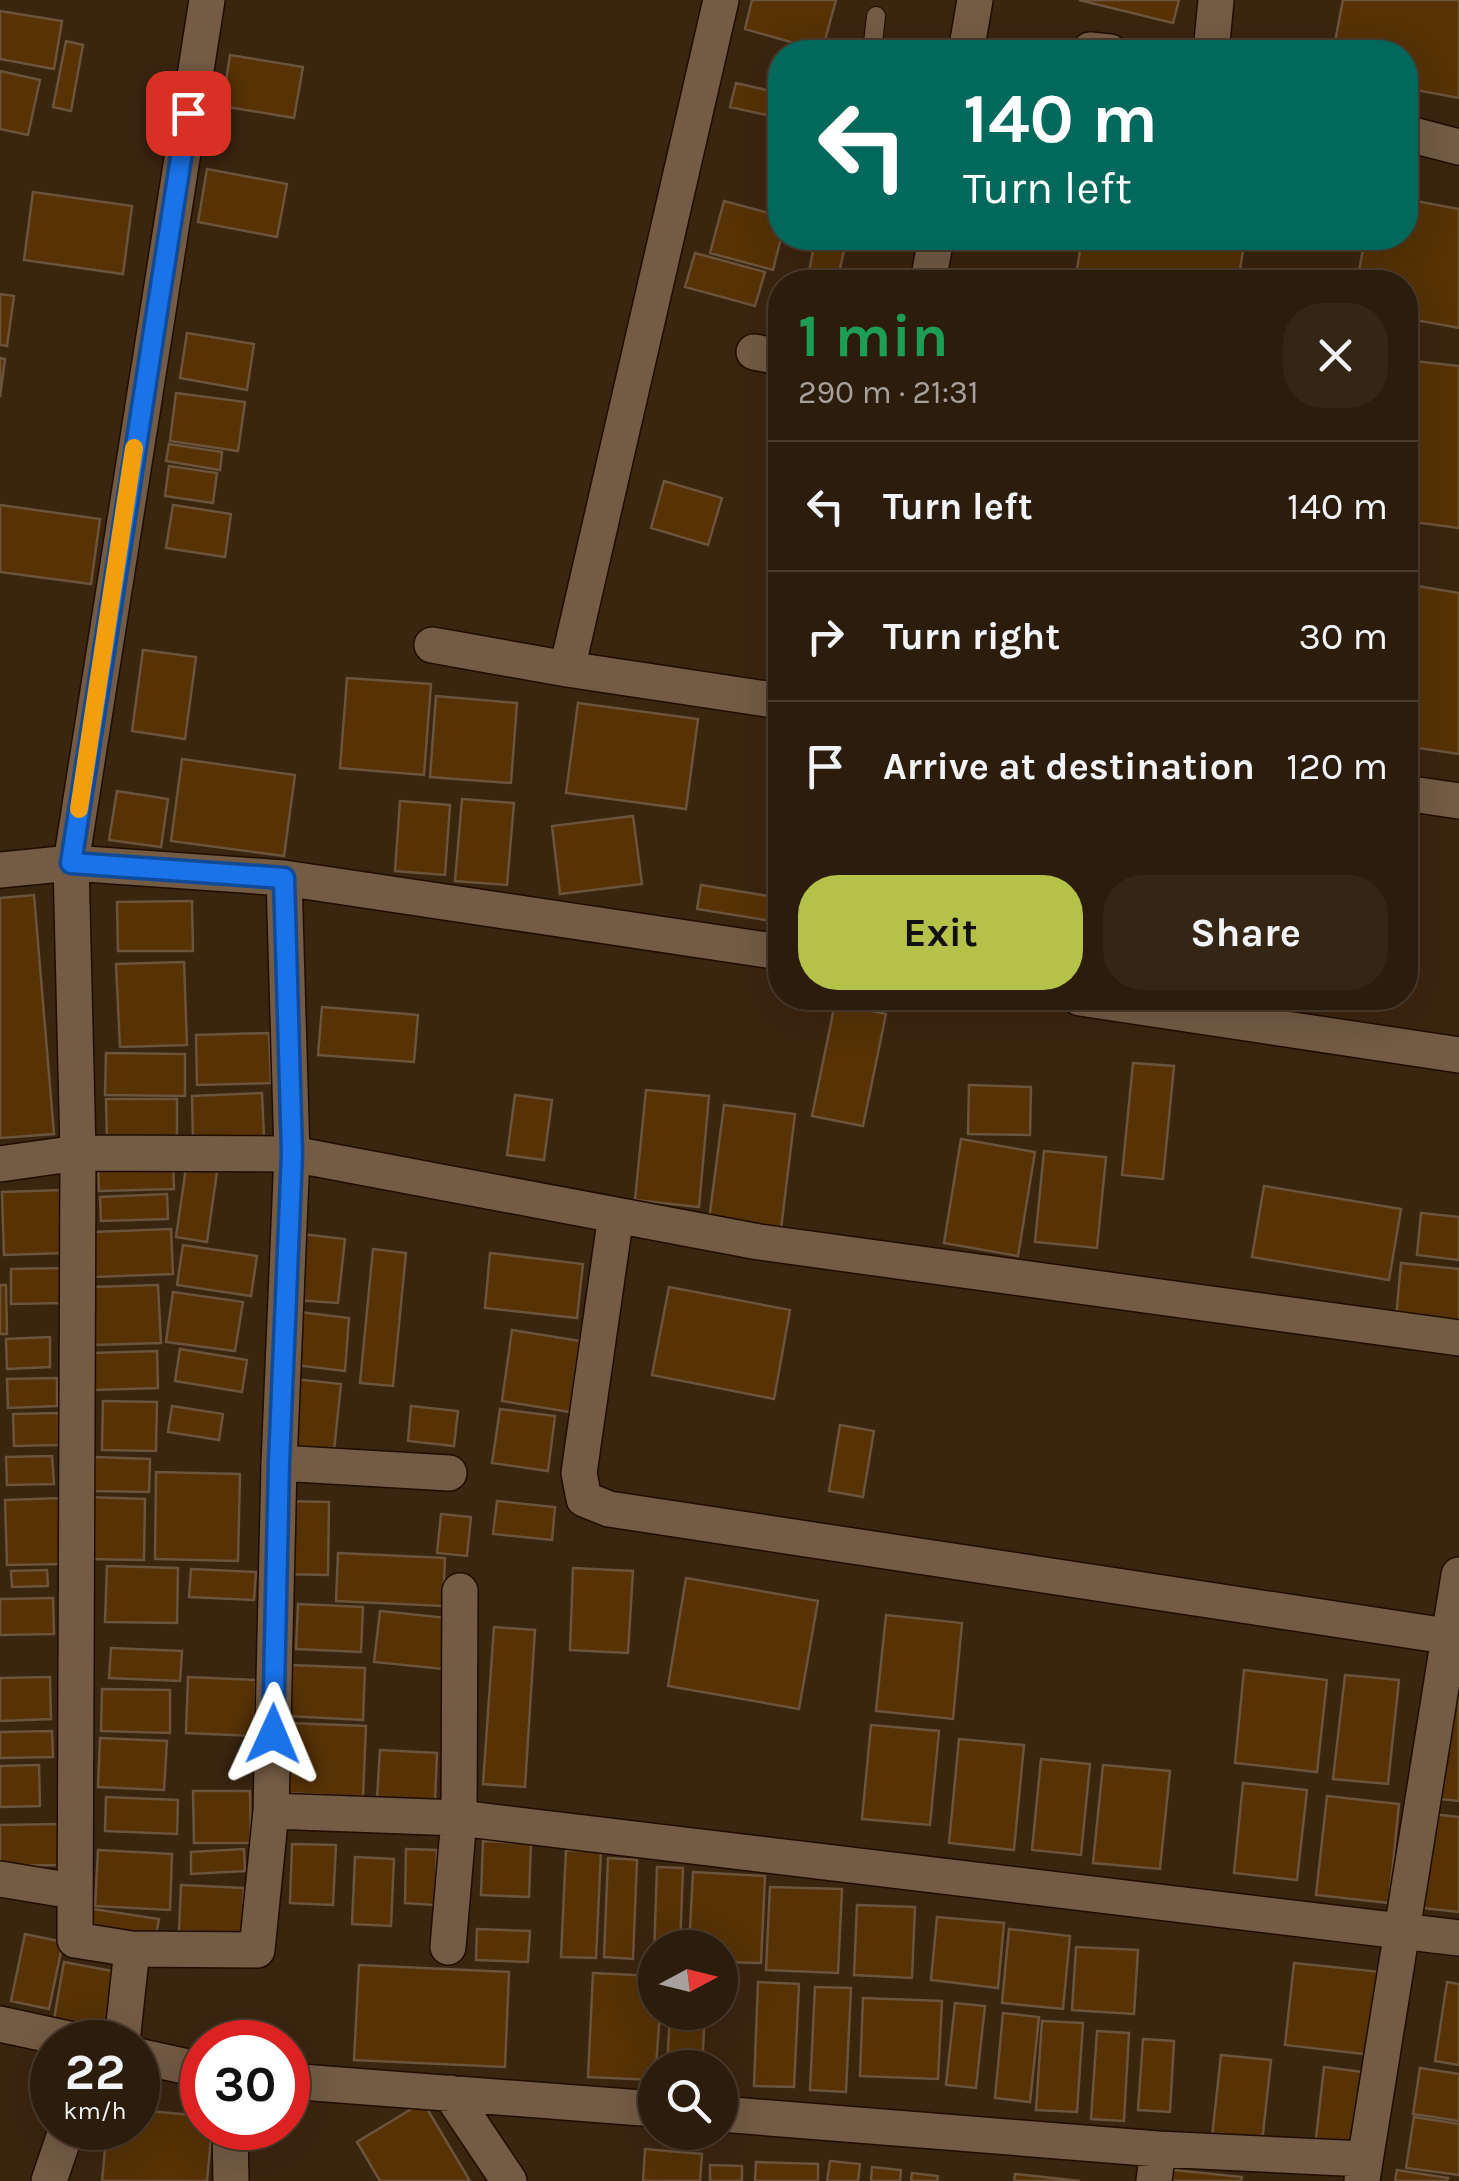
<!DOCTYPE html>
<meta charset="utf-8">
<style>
:root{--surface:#2c1c0b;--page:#342514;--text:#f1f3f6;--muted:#a6a19d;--line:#483a2c;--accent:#b4c24a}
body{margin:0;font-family:Karla,sans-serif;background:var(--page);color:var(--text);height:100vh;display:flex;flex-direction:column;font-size:38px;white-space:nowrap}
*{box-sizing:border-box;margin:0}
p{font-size:32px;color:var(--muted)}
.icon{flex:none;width:55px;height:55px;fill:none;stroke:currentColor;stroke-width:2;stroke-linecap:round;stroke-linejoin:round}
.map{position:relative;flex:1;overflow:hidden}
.sheet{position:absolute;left:768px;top:270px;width:650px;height:740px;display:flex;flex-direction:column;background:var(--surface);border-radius:40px;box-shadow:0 10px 40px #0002,0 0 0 2px var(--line)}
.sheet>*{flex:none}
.hud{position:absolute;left:768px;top:40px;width:650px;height:210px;border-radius:40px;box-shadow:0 10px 40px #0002,0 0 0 2px var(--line);background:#00695c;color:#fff;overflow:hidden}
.needle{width:65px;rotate:83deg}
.buttons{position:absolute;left:638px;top:1930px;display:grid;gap:20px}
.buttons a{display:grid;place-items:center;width:100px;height:100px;border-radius:50%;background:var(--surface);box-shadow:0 10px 40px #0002,0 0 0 2px var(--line);font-size:50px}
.speed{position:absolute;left:30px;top:2020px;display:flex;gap:20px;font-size:50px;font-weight:700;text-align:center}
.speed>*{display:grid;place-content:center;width:130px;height:130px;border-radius:50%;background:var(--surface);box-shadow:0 10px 40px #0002,0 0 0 2px var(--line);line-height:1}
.speed small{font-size:25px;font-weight:400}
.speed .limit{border:15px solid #d22;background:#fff;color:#111}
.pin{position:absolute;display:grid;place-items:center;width:85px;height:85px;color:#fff;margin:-42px;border-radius:20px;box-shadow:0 5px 15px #0006}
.me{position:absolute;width:110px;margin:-55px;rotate:1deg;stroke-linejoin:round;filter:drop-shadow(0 0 8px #0008)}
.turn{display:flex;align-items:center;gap:35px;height:210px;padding:0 30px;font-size:45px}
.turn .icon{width:130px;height:130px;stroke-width:2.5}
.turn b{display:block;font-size:70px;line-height:85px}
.round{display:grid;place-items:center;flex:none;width:105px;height:105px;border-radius:40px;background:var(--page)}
.summary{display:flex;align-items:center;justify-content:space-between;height:170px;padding:0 30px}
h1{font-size:60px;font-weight:700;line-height:75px;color:#1e9e55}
.action{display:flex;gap:20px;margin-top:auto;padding:20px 30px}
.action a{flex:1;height:115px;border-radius:40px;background:var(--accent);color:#111;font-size:40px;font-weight:700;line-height:115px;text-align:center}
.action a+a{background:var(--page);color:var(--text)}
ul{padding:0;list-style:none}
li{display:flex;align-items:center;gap:30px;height:130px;padding:0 30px;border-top:2px solid var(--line)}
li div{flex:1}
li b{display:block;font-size:38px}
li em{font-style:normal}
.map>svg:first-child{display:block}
.building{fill:#563205;stroke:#6b533c;stroke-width:2.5}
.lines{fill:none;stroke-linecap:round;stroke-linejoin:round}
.lane-casing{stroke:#200d00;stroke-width:20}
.street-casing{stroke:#200d00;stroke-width:38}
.lane{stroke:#735b44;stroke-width:18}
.street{stroke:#735b44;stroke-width:35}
.route-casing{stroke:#114b97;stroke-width:25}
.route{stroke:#1a73e8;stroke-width:18}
.slow{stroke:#f59e0b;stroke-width:18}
</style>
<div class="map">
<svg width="1459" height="2181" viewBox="0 0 1459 2181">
<rect width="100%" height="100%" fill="#3a250f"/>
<path class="building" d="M752,0H836L822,51L745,29Z
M1079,0H1179L1173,23Z
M1343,0H1459V98L1405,88V52H1333Z
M0,11L62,21L54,69L0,59Z
M66,41L83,45L71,111L53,107Z
M230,55L303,67L294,118L222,106Z
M0,71L40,80L28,135L0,129Z
M736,83L780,93V118L730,107Z
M207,169L287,184L277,237L198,222Z
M33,192L132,206L123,274L24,260Z
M1405,199L1459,209V328L1405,318V282H1357L1365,238H1405Z
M724,201L780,216L781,238L773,270L710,253Z
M1082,238H1245L1238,282H1075Z
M815,240L845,246L837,282H807Z
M695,253L765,272L755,306L685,287Z
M0,294L14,296L7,346L0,345Z
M187,333L254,344L247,390L180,378Z
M0,358L5,359L0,397Z
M1405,360L1459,366V528L1405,521Z
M176,393L245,402L238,451L170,441Z
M169,444L222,452L220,470L166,461Z
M169,466L217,473L213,503L165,496Z
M664,481L722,498L708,545L651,528Z
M0,505L100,519L91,584L0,572Z
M173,505L231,514L225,557L166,548Z
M1405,584L1459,593V754L1405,746Z
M143,650L196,657L185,739L132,731Z
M347,678L431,684L424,775L340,768Z
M436,696L517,703L511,783L430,777Z
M578,703L698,719L686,809L566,793Z
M182,759L295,775L284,856L171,841Z
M117,791L168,799L161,847L109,840Z
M462,799L514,803L507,885L455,881Z
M400,801L450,805L445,875L395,871Z
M633,816L642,884L560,894L552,826Z
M701,885L780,898L778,922L697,909Z
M34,895L54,1134L0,1138V898Z
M192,901L193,951H118L117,902Z
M184,962L187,1045L120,1047L116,964Z
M835,1003L886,1014L863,1126L812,1116Z
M322,1007L418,1015L414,1062L318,1055Z
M269,1033L271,1083L197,1085L196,1035Z
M106,1053L185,1054V1096L105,1095Z
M1133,1063L1174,1066L1163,1179L1122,1175Z
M969,1085L1031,1087L1030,1135L968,1134Z
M646,1090L709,1096L699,1207L635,1200Z
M262,1093L264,1137L193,1140L192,1096Z
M515,1095L552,1100L544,1160L507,1155Z
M106,1099H177V1141L107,1142Z
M724,1105L795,1114L781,1229L709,1220Z
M961,1139L1035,1152L1018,1256L944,1243Z
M1044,1151L1106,1157L1097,1248L1035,1242Z
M173,1161L174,1189L99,1191L98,1164Z
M187,1161L218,1165L207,1242L176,1237Z
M1264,1186L1401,1209L1389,1280L1252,1257Z
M62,1190L64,1253L4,1255L2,1192Z
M167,1194L168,1219L101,1221L100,1197Z
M1421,1213L1459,1217V1260L1417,1255Z
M171,1229L173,1274L94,1277L93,1232Z
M302,1234L345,1239L338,1303L296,1300Z
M183,1245L257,1256L251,1296L177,1285Z
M373,1249L406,1253L393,1386L360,1383Z
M490,1253L583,1264L577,1318L485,1308Z
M1401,1263L1459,1269V1324L1396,1318Z
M67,1268V1303L11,1304V1269Z
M0,1285H6L7,1334H0Z
M158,1285L161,1343L93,1345L91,1287Z
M669,1287L790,1310L774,1399L652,1375Z
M173,1292L243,1302L235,1351L166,1342Z
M300,1312L349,1318L345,1371L295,1365Z
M512,1330L580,1341L570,1412L502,1401Z
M50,1337V1367L7,1369L6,1339Z
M180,1349L247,1360L242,1392L175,1381Z
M157,1351L158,1388L94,1390L93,1353Z
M57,1378V1406L8,1408L7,1379Z
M295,1379L341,1384L334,1451L288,1447Z
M103,1401L157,1402L156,1451L102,1450Z
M172,1406L223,1414L219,1440L168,1432Z
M411,1406L458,1411L454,1446L408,1441Z
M500,1409L555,1416L548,1471L492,1463Z
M59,1413V1445L14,1446L13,1414Z
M840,1425L874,1431L863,1497L829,1491Z
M52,1456L54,1484L7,1485L6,1457Z
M95,1457L150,1459L149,1492L94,1491Z
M156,1472L240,1474L238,1561L155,1559Z
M86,1497L145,1499L144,1560L84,1559Z
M62,1498L63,1564L7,1565L5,1500Z
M282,1501L329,1502L328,1575L281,1574Z
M497,1501L555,1507L552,1540L493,1534Z
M441,1514L471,1517L467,1556L437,1553Z
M338,1553L445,1558L443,1606L336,1601Z
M107,1566L178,1568L177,1623L105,1622Z
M573,1568L633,1571L628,1653L570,1650Z
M191,1569L256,1572L254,1600L189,1597Z
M47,1570L48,1586L12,1587L11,1571Z
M686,1578L818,1601L799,1709L668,1686Z
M53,1598L54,1634L0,1635V1599Z
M298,1604L363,1607L361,1652L296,1649Z
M380,1611L448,1618L443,1669L374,1662Z
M886,1615L962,1623L953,1719L876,1711Z
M494,1627L535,1630L525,1787L483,1784Z
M111,1648L182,1651L180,1681L109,1678Z
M290,1665L365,1668L363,1720L288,1716Z
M1244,1670L1327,1680L1317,1772L1235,1763Z
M1345,1675L1399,1680L1388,1784L1333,1779Z
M50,1677L51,1719L0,1721V1678Z
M188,1677L256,1680L254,1736L186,1733Z
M102,1689L170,1690V1733L101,1731Z
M1451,1695L1459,1696V1801L1439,1799Z
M289,1723L366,1726L363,1797L286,1793Z
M871,1725L939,1731L930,1825L862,1819Z
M52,1731L53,1757L0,1758V1732Z
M100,1738L167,1741L164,1790L98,1787Z
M959,1739L1024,1745L1014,1850L949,1843Z
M380,1750L437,1753L435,1802L377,1799Z
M1041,1759L1090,1764L1081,1855L1032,1850Z
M39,1765L40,1806L0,1807V1766Z
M1103,1765L1170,1771L1160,1869L1093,1863Z
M1243,1783L1307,1790L1297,1880L1234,1873Z
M193,1791H250L251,1843H194Z
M1327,1796L1399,1804L1389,1903L1316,1895Z
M106,1797L178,1800L177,1834L105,1831Z
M1431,1814L1459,1817V1912L1422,1908Z
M59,1824V1865L0,1866V1825Z
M483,1841L531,1843L529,1897L481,1895Z
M292,1844L336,1845L333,1905L290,1903Z
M244,1849L245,1871L191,1874V1852Z
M406,1849L437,1850L435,1905L405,1903Z
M98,1850L172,1854L170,1910L95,1906Z
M566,1850L601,1851L596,1958L561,1957Z
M355,1857L394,1859L391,1926L352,1924Z
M608,1858L637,1860L633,1959L604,1957Z
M657,1867L683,1868L680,1948H655V1956H654Z
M693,1872L765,1876L761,1963L720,1962V1948H689Z
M181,1885L244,1888L242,1934L179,1931Z
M770,1887L842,1889L838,1973L766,1970Z
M857,1905L915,1907L912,1978L854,1975Z
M93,1909L159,1919L156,1935L90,1926Z
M937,1917L1004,1923L998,1988L931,1980Z
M477,1929L530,1931L528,1962L476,1960Z
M1009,1929L1070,1936L1063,2009L1002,2003Z
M25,1934L63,1942L49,2009L11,2001Z
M1076,1947L1138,1950L1134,2014L1072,2010Z
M64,1962L123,1973L112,2036L53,2025Z
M1294,1963L1381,1972L1373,2055L1285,2045Z
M359,1965L509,1972L505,2067L354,2060Z
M593,1973L655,1976V2012H660L655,2080L588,2077Z
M758,1982L799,1984L794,2087L754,2086Z
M1447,1982L1459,1984V2065L1435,2061Z
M815,1987L851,1988L846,2092L810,2090Z
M863,1998L942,2001L938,2079L860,2076Z
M955,2003L985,2006L976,2088L946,2085Z
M670,2012H705L702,2068H667Z
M1003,2013L1039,2017L1030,2102L995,2098Z
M1042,2021L1083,2023L1077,2112L1036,2110Z
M1097,2031L1129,2033L1124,2121L1091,2119Z
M1143,2039L1174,2041L1170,2112L1138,2110Z
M1221,2055L1271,2060L1262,2143L1212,2137Z
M1324,2067L1363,2072L1355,2144L1316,2139Z
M1420,2068L1459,2074V2121L1413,2114Z
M423,2102L470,2181H380L357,2142Z
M138,2110L202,2116V2128H212L207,2181H102L107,2128H138Z
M1414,2117L1459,2124V2175L1406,2168Z
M645,2149L702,2154L700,2181H643Z
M830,2161L860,2164L858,2181H827Z
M756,2162L818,2164V2181H755Z
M710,2165L742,2166V2181H710Z
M872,2167L901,2170L900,2181H871Z
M1165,2169L1242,2177L1241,2181H1164Z
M1397,2170L1448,2178L1447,2181H1395Z
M912,2173L938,2176L937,2181H911Z
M1015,2174L1080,2181H1014Z"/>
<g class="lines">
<defs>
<path id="lane" d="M872,52L876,16"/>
<path id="street" d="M721,0L567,669L780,701
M1090,50L1110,52
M966,52L975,0
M1211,52L1216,0
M1405,133L1459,147
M928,282L936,238
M754,352L780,357
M432,645L567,669
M1405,793L1459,801
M0,870L71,863L284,878L780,952
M284,878L292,1154L279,1463L449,1473
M1080,998L1459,1055
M0,1164L78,1153L71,863L207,0
M616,1215L579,1473L584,1499L609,1509L1459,1638
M271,1811L459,1818L1459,1938
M0,1879L73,1891
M448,1947L459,1818L460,1591
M132,1949L257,1950L271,1811L279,1463
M0,2024L83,2042
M122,2042L132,1949L75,1940L78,1153L292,1154L759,1242L1459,1338
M138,2056L202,2070
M288,2081L655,2109
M450,2093L509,2181
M720,2114L1158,2149L1365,2159
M230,2128L231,2181
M1362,2180L1459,1575
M49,2181L67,2128
M1154,2181L1158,2149"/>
</defs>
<use href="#lane" class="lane-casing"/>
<use href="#street" class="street-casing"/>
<use href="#lane" class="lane"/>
<use href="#street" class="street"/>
</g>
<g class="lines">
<defs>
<path id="route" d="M188,113L71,863L284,878L292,1154L279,1463L273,1734"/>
</defs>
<use href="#route" class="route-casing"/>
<use href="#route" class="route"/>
<path class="slow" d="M79,809L134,448"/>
</g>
</svg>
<div class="buttons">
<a><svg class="needle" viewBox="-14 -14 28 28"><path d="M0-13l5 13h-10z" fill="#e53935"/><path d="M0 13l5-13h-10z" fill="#a6a19d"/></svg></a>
<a><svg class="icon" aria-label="search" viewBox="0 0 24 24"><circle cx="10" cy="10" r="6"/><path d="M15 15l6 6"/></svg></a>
</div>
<div class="speed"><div>22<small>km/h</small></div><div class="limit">30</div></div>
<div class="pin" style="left:188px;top:113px;background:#d93025"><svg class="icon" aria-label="arrive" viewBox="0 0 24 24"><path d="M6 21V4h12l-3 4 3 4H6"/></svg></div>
<svg class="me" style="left:273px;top:1734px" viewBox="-20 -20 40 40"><path d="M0-17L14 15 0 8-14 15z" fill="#1a73e8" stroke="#fff" stroke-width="4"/></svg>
<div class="hud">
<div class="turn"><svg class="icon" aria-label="left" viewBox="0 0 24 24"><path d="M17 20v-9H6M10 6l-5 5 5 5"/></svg><div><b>140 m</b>Turn left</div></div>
</div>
<section class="sheet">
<div class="summary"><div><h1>1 min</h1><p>290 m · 21:31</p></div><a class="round"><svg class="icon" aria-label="close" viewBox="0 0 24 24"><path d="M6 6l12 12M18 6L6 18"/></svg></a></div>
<ul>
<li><svg class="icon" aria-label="left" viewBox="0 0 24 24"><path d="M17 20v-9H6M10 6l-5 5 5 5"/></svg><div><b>Turn left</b></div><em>140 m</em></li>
<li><svg class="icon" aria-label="right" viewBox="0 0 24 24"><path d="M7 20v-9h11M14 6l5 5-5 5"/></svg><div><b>Turn right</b></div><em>30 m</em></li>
<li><svg class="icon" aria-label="arrive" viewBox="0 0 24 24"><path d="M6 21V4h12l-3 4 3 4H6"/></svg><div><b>Arrive at destination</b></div><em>120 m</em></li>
</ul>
<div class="action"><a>Exit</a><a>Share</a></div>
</section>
</div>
